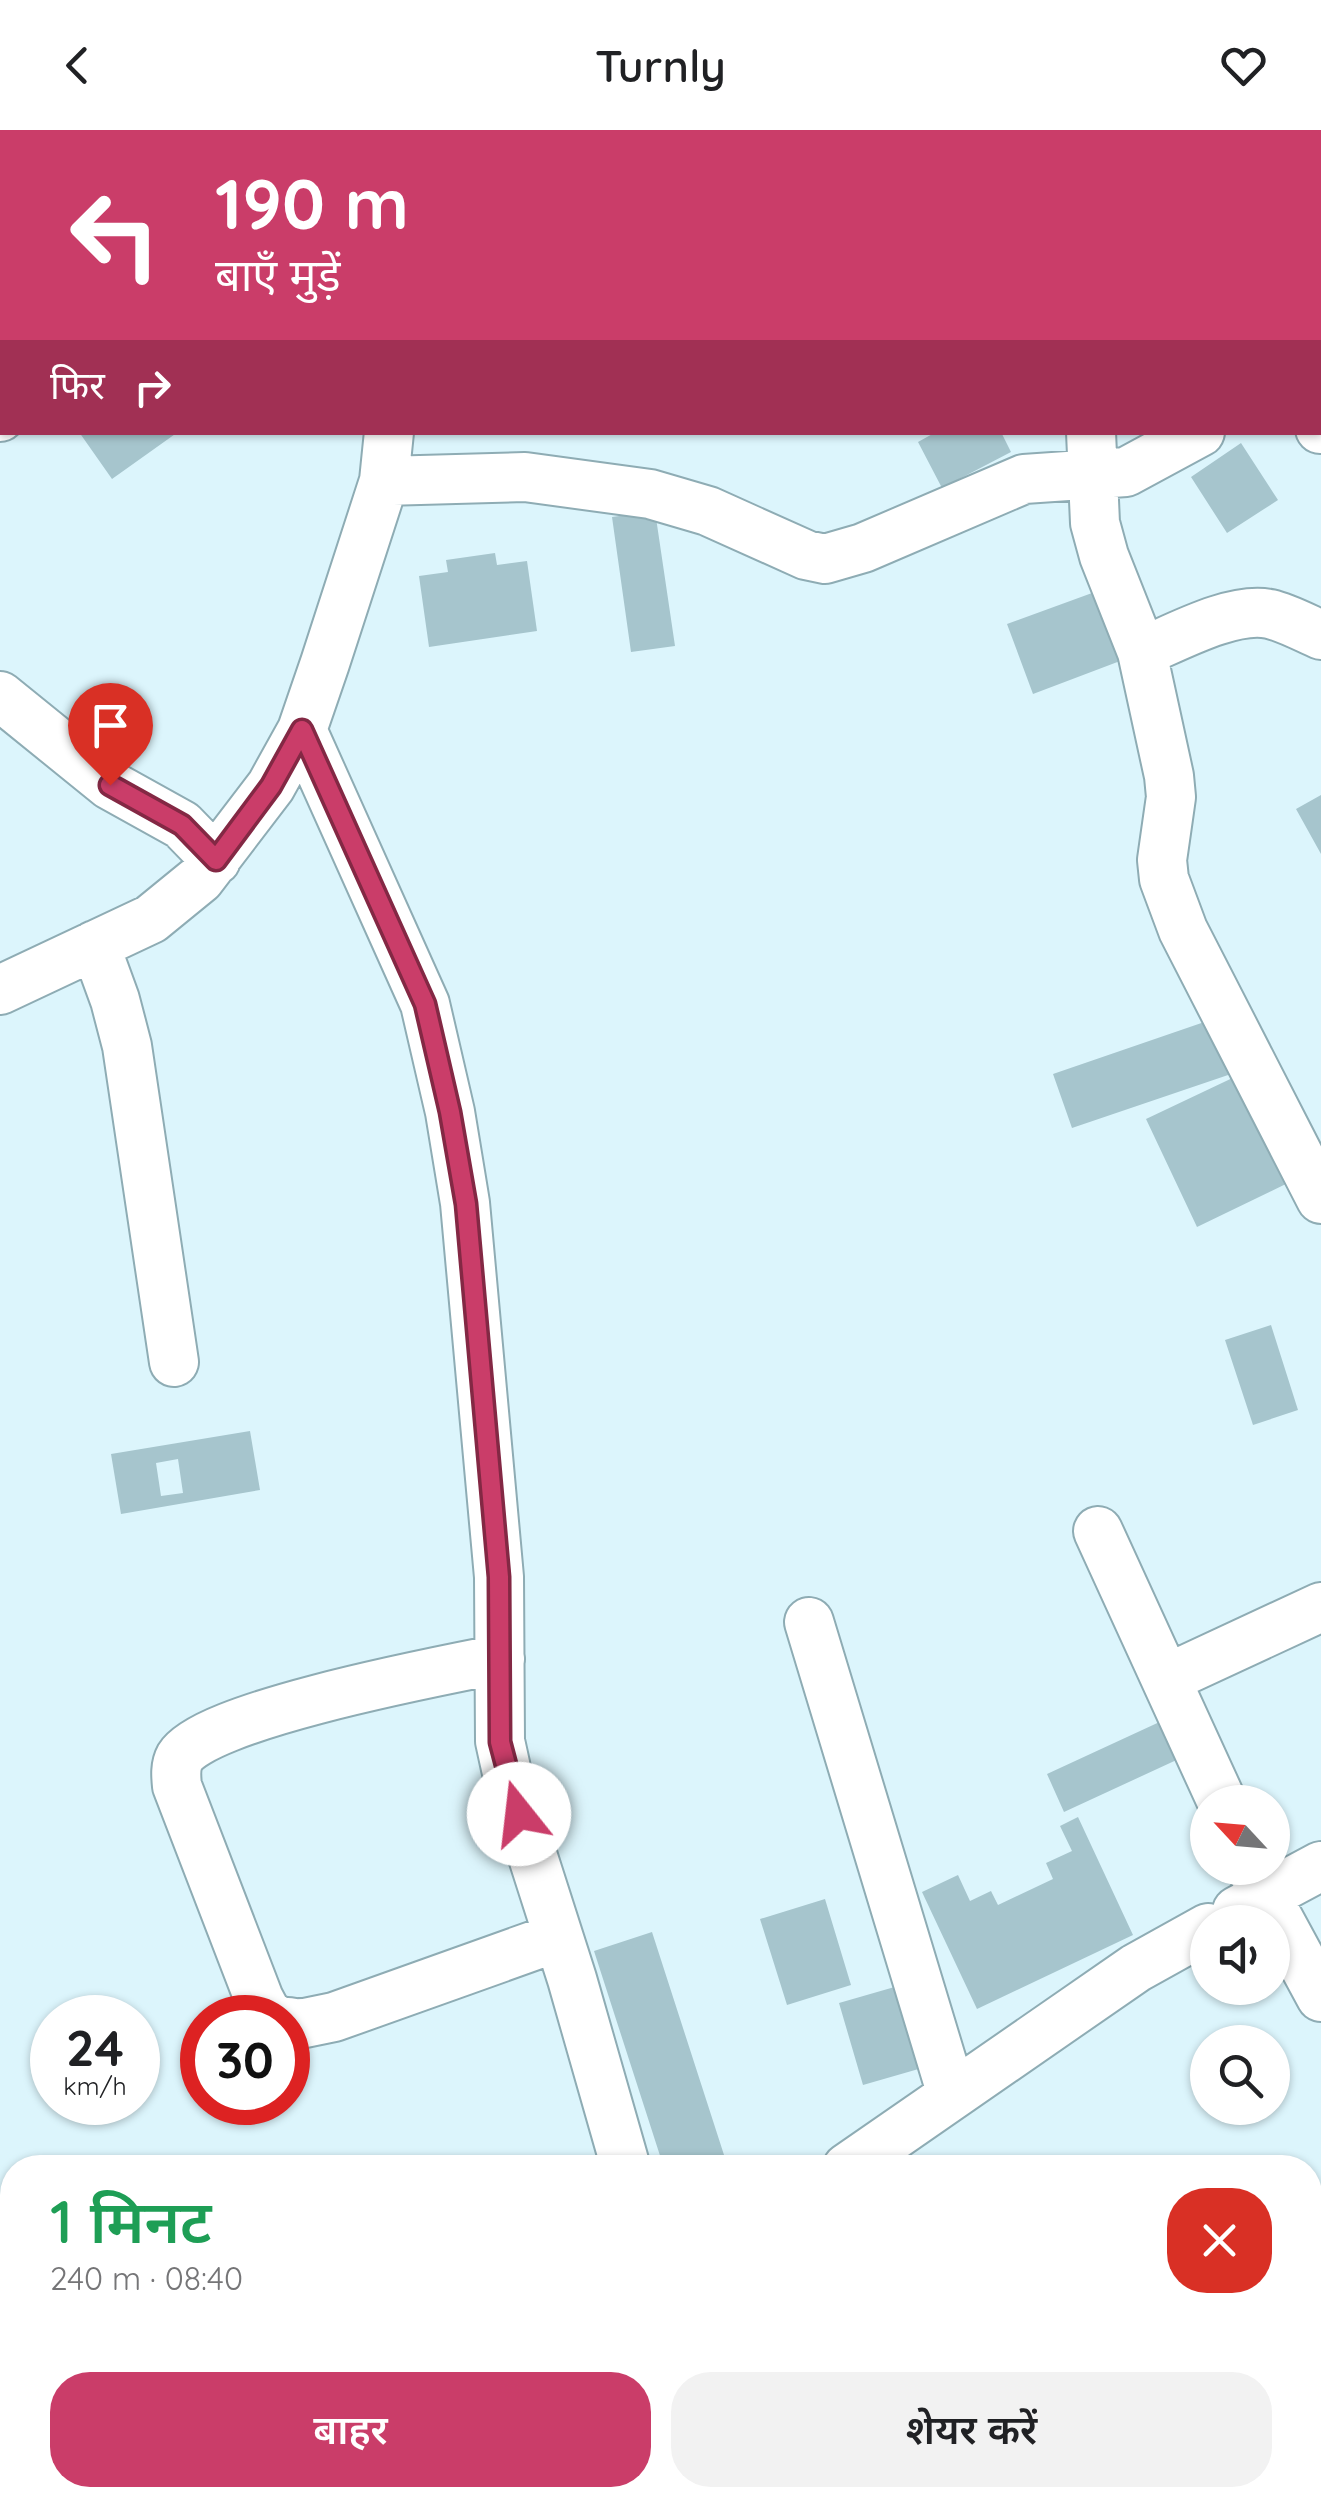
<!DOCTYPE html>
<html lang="hi">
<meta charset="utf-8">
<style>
:root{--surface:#fff;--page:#f2f2f2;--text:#202124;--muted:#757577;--accent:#ca3d69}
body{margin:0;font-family:Quicksand,"Noto Sans Devanagari",sans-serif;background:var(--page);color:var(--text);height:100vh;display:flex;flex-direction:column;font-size:38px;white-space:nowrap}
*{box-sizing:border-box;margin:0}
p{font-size:32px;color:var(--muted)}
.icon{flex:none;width:55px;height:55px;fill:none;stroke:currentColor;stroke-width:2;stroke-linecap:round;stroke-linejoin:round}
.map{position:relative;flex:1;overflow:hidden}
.details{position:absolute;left:0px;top:2025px;width:1322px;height:352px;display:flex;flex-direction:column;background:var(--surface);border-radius:40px 40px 0 0;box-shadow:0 2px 8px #0004}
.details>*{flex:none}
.top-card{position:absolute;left:0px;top:0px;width:1322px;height:305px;box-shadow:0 2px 8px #0004;background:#ca3d69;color:#fff;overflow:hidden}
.needle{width:65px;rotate:296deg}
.buttons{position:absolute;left:1190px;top:1655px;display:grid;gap:20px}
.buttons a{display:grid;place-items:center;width:100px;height:100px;border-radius:50%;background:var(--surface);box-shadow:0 2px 8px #0004;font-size:50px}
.speed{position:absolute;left:30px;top:1865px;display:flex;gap:20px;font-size:50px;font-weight:700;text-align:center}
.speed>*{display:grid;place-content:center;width:130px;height:130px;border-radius:50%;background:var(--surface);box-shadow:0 2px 8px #0004;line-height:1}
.speed small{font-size:25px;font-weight:400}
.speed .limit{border:15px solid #d22;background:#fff;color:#111}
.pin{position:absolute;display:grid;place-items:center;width:85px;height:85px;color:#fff;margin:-102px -42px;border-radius:50% 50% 50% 0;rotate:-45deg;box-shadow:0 0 10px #0007}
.pin .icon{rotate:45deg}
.me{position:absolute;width:110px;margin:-55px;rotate:344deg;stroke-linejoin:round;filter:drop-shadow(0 0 8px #0008)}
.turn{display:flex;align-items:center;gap:35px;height:210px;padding:0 50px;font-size:45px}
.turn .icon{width:130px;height:130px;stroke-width:2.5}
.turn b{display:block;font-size:70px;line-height:85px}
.then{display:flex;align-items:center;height:95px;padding:0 50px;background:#0003;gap:20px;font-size:38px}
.round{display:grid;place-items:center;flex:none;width:105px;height:105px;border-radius:40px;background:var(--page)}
.headline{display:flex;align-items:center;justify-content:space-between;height:170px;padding:0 50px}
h1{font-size:60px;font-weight:600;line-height:75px;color:#1e9e55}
.primary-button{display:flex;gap:20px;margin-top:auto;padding:20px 50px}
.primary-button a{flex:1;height:115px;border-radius:40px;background:var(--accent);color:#fff;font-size:40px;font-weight:600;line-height:115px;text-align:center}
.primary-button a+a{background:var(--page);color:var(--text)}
header{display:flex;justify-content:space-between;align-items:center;height:130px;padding:0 50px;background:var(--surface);font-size:45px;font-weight:600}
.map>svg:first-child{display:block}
.building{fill:#a6c5cd;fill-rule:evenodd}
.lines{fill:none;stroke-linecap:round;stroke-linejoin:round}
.street-casing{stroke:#8eacb4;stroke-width:52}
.street{stroke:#fff;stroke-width:48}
.route-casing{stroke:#832844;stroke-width:25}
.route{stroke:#ca3d69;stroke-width:18}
</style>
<header><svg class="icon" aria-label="back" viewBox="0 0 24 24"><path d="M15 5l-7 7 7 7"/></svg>Turnly<svg class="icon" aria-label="heart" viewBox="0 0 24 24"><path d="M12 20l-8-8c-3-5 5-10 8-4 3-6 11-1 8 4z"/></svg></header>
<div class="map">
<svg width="1321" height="2377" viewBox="0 0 1321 2377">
<rect width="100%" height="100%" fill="#dcf5fc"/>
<path class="building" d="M79,302H178L112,349Z
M936,302H1001L1011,322L942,358L918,312Z
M1241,313L1278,370L1227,403L1191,347Z
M655,381L675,516L631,522L612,387Z
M495,423L497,435L527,431L537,501L429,517L419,446L448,442L446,430Z
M1103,459L1128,528L1033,564L1007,494Z
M1321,665V724L1296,679Z
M1216,888L1234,943L1072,998L1053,944Z
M1243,943L1294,1050L1197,1097L1146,989Z
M1271,1195L1298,1280L1253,1295L1225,1210Z
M250,1301L260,1360L121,1384L111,1324ZM178,1329L183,1363L161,1366L156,1333Z
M1166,1589L1183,1627L1064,1682L1047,1644Z
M1078,1687L1133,1805L977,1879L922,1762L958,1745L970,1771L991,1761L998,1775L1053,1749L1046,1733L1072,1721L1060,1696Z
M825,1769L851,1855L787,1875L760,1789Z
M652,1802L725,2028L696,2038H664L594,1821Z
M898,1856L922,1938L863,1955L839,1873Z"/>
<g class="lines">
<defs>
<path id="street" d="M418,0V2
M1004,0L1006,2
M288,2L290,0
M0,287L2,285
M1320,299H1321
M1091,302L1095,393L1104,426L1142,522L1169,646L1171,667L1162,730L1164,749L1183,800L1321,1069
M384,351L525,347L650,364L708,381L806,425L825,429L863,418L1024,349L1126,342L1200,302
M1142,522C1175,508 1233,476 1270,484C1287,488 1305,498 1321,505
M0,566L110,655L182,695L216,730
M302,600L425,874L450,982L465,1073L499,1447L500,1611L509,1652L572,1849L626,2038
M95,815L115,870L127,916L174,1232
M0,860L151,789L200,749L271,656L302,600L325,533L384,351L389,302
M1098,1401L1222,1672
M809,1492L952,1965
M1166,1549L1321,1477
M1251,1738L1321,1867
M1237,1781L1321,1736
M274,1888L267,1884L259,1869L177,1656C176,1646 175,1636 180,1627C205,1585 445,1540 500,1529
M288,1892L300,1894L334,1887L558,1807
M847,2038L1136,1838L1208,1798
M1011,2365L1017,2377
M434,2377L452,2365"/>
</defs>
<use href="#street" class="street-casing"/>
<use href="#street" class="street"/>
</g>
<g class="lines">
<defs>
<path id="route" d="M110,655L182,695L216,730L271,656L302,600L425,874L450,982L466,1074L499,1447L500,1612L519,1684"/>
</defs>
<use href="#route" class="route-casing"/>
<use href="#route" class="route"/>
</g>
</svg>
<div class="buttons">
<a><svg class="needle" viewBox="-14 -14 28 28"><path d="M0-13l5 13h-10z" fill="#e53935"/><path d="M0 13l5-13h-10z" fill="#757577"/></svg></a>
<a><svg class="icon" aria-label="sound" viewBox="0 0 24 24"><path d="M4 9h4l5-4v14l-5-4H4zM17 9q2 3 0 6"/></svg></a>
<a><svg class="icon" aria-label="search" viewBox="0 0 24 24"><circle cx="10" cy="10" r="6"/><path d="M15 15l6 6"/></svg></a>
</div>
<div class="speed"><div>24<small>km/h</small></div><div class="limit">30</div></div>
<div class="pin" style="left:110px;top:655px;background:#d93025"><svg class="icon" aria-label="arrive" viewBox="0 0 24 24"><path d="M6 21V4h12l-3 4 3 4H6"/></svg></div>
<svg class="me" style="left:519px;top:1684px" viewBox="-20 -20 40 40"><circle r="19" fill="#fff"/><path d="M0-13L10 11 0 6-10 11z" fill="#ca3d69"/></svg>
<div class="top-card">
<div class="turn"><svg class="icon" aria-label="left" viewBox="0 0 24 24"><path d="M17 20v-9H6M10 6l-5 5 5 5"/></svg><div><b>190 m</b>बाएँ मुड़ें</div></div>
<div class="then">फिर<svg class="icon" aria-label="right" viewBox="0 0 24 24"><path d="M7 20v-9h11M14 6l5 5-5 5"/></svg></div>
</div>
<section class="details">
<div class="headline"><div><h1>1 मिनट</h1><p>240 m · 08:40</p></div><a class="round" style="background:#d93025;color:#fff"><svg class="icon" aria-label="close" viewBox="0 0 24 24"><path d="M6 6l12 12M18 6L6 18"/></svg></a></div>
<div class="primary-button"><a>बाहर</a><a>शेयर करें</a></div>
</section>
</div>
